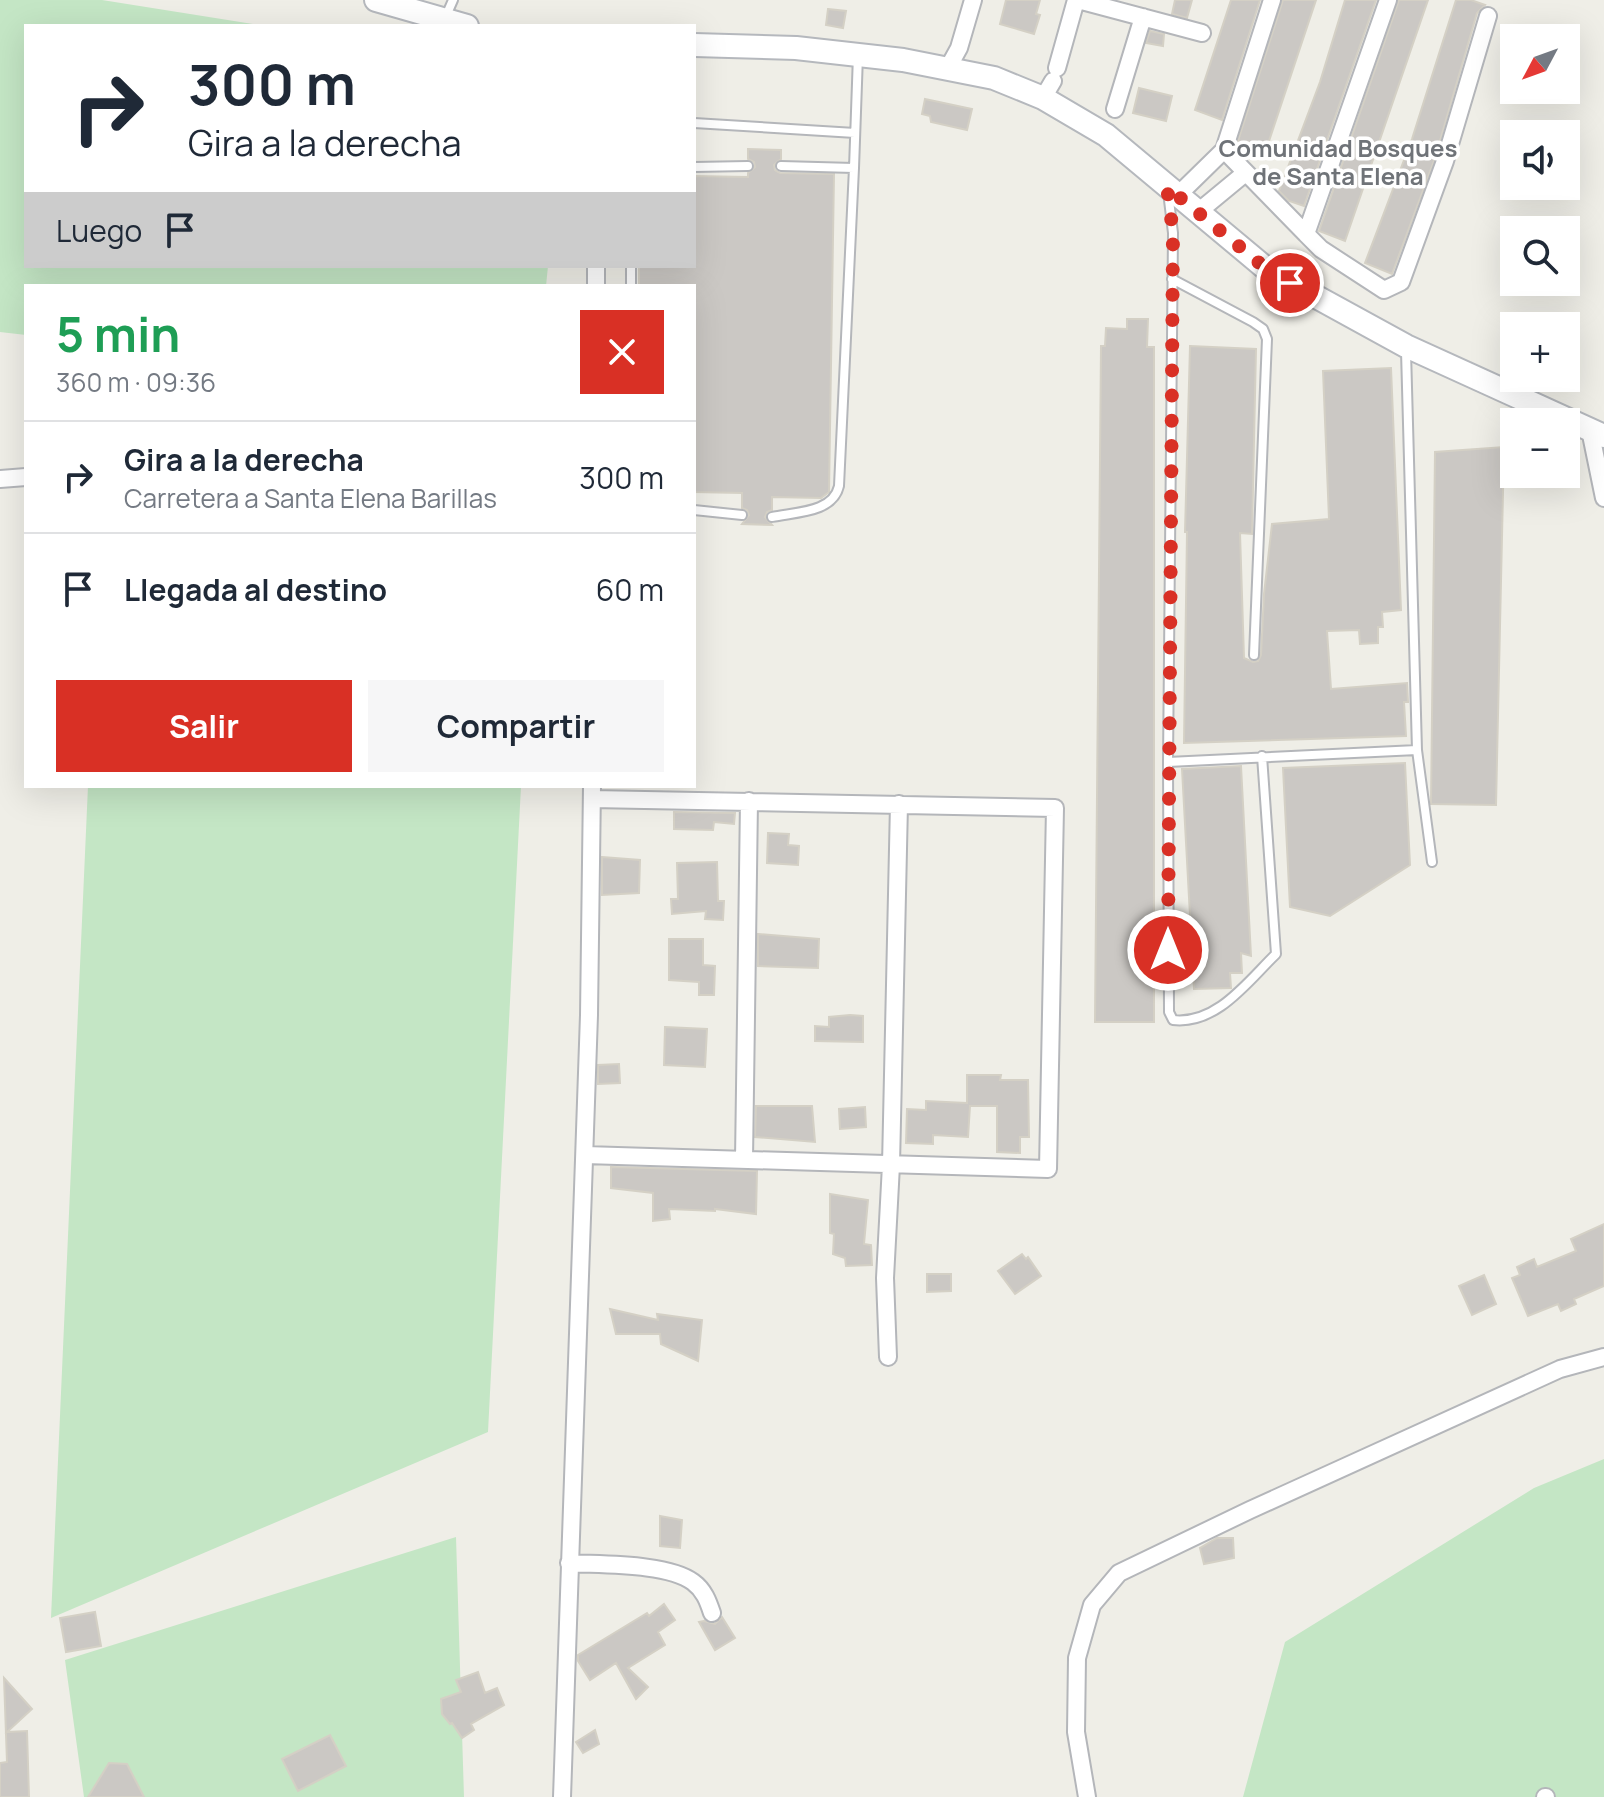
<!DOCTYPE html>
<html lang="es">
<meta charset="utf-8">
<style>
:root{--surface:#fff;--page:#f6f6f7;--text:#1f2937;--muted:#747a83;--line:#e0e1e3;--accent:#d93025}
body{margin:0;font-family:Manrope,sans-serif;background:var(--page);color:var(--text);height:100vh;display:flex;flex-direction:column;font-size:30px;white-space:nowrap}
*{box-sizing:border-box;margin:0}
p{font-size:26px;color:var(--muted)}
.icon{flex:none;width:44px;height:44px;fill:none;stroke:currentColor;stroke-width:2;stroke-linecap:round;stroke-linejoin:round}
.map{position:relative;flex:1;overflow:hidden}
.details{position:absolute;left:24px;top:284px;width:672px;height:504px;display:flex;flex-direction:column;background:var(--surface);border-radius:0px;box-shadow:0 8px 32px #0002}
.details>*{flex:none}
.hud{position:absolute;left:24px;top:24px;width:672px;height:244px;border-radius:0px;box-shadow:0 8px 32px #0002;background:#fff;color:var(--text);overflow:hidden}
.needle{width:52px;rotate:229deg}
.tools{position:absolute;left:1500px;top:24px;display:grid;gap:16px}
.tools a{display:grid;place-items:center;width:80px;height:80px;border-radius:0px;background:var(--surface);box-shadow:0 8px 32px #0002;font-size:40px}
.pin{position:absolute;display:grid;place-items:center;width:68px;height:68px;color:#fff;margin:-34px;border:4px solid #fff;border-radius:50%;box-shadow:0 2px 8px #0007}
.me{position:absolute;width:88px;margin:-44px;rotate:0deg;stroke-linejoin:round;filter:drop-shadow(0 0 6px #0008)}
.turn{display:flex;align-items:center;gap:28px;height:168px;padding:0 32px;font-size:36px}
.turn .icon{width:104px;height:104px;stroke-width:2.5}
.turn b{display:block;font-size:56px;line-height:68px}
.then{display:flex;align-items:center;height:76px;padding:0 32px;background:#0003;gap:16px;font-size:30px}
.round{display:grid;place-items:center;flex:none;width:84px;height:84px;border-radius:0px;background:var(--page)}
.overview{display:flex;align-items:center;justify-content:space-between;height:136px;padding:0 32px}
h1{font-size:48px;font-weight:700;line-height:60px;color:#1e9e55}
.button{display:flex;gap:16px;margin-top:auto;padding:16px 32px}
.button a{flex:1;height:92px;border-radius:0px;background:var(--accent);color:#fff;font-size:32px;font-weight:700;line-height:92px;text-align:center}
.button a+a{background:var(--page);color:var(--text)}
ul{padding:0;list-style:none}
li{display:flex;align-items:center;gap:24px;height:112px;padding:0 32px;border-top:2px solid var(--line)}
li div{flex:1}
li b{display:block;font-size:30px}
li em{font-style:normal}
.map>svg:first-child{display:block}
.green{fill:#c4e6c5}
.building{fill:#cbc8c4;stroke:#d4d0c5;stroke-width:2}
.lines{fill:none;stroke-linecap:round;stroke-linejoin:round}
.lane-casing{stroke:#b4b6ba;stroke-width:12}
.street-casing{stroke:#b4b6ba;stroke-width:20}
.secondary-casing{stroke:#b5b8bd;stroke-width:26}
.lane{stroke:#fff;stroke-width:8}
.street{stroke:#fff;stroke-width:16}
.secondary{stroke:#fff;stroke-width:22}
.route{stroke:#d93025;stroke-width:14;stroke-dasharray:0 25.2}
.labels{text-anchor:middle;dominant-baseline:central;stroke-width:7;stroke-linejoin:round;paint-order:stroke}
.neighbourhood-label{font-size:24px;font-weight:bold;fill:#6f7378;stroke:#fff}
</style>
<div class="map">
<svg width="1604" height="1797" viewBox="0 0 1604 1797">
<rect width="100%" height="100%" fill="#efeee7"/>
<path class="green" d="M0,0H102L266,26H26V266H548L546,286H26V335L0,332Z
M88,786H521L488,1432L51,1618Z
M1604,1459V1797H1243L1285,1642L1534,1488Z
M456,1537L464,1797H84L65,1660Z"/>
<path class="building" d="M1006,0H1040L1036,14L1040,15L1034,34L1000,24Z
M1175,0H1192L1187,18L1172,14Z
M1231,0H1260L1222,120L1195,110Z
M1283,0H1316L1263,159L1241,152L1236,147Z
M1345,0H1376L1304,206L1289,201L1279,191L1320,82Z
M1399,0H1428L1345,241L1319,231Z
M1456,0H1471L1485,5L1477,13L1435,158L1392,274L1365,263L1412,139Z
M828,9L846,11L843,28L826,25Z
M1150,31L1164,34L1163,46L1146,43Z
M1139,88L1172,96L1166,121L1133,113Z
M925,99L972,109L967,130L931,122L930,116L922,114Z
M748,149L781,150V159L774,165L775,170L780,173L834,174L829,492L821,498L772,497V510L767,512L765,517L772,525L742,524L749,515L747,510L742,508V493L694,492V286H639V266H694V176L748,177V173L755,167L754,162L748,159Z
M1127,319H1148L1147,347H1154V1022H1095L1101,346H1105L1106,328L1127,329Z
M1190,346L1256,349L1252,534L1240,533L1244,658L1253,662L1258,661L1261,655L1264,594L1272,524L1329,519L1323,371L1391,368L1401,610L1382,612L1383,627H1378V643L1360,644L1359,630L1327,631L1331,689L1407,683L1408,702H1404L1406,736L1184,743L1187,532H1185Z
M1504,447L1496,805L1431,804L1435,452Z
M1405,763L1410,865L1330,916L1290,907L1283,768Z
M1241,766L1251,956L1241,953L1242,973H1230L1231,988L1194,989L1182,769Z
M674,812L735,813L734,824L714,822L713,830L674,829Z
M768,833L789,834L788,845L799,846L798,865L767,863Z
M602,857L640,860L639,893L602,895Z
M717,862L718,901H724L723,920L705,919L706,911L672,914L671,899H678L677,863Z
M758,934L819,939L818,968L758,966Z
M669,939H703V965L715,966L714,995H699V982L669,980Z
M850,1015L863,1016V1042L815,1041V1026L829,1027V1017Z
M665,1027L707,1029L705,1067L664,1065Z
M619,1064L620,1083L598,1084V1065Z
M967,1075H1001L1000,1080H1028L1029,1137H1020V1153L997,1152V1106H970L968,1137L933,1135V1144L906,1143L907,1109L926,1110V1101L967,1103Z
M756,1106H812L815,1142L755,1137Z
M865,1107L866,1127L840,1129L839,1109Z
M611,1167L757,1171L756,1214L715,1209V1211L669,1209L670,1219L653,1221V1193L611,1188Z
M830,1194L868,1200L864,1244L871,1245L872,1265L846,1266L845,1258L833,1254L834,1234L830,1233Z
M1604,1224V1286L1574,1299L1576,1304L1561,1311L1558,1304L1528,1316L1512,1278L1520,1275L1517,1267L1534,1259L1537,1267L1576,1251L1571,1239Z
M1022,1254L1026,1259L1028,1257L1041,1276L1015,1294L998,1271Z
M927,1274H951V1291L927,1292Z
M1484,1275L1496,1304L1472,1315L1459,1286Z
M610,1309L658,1320L657,1314L702,1320L698,1361L661,1344L660,1334H616Z
M660,1516L682,1520L680,1548L660,1546Z
M1217,1538H1233L1234,1558L1204,1564L1200,1548Z
M664,1604L675,1620L658,1632L665,1645L628,1668L648,1687L636,1699L616,1663L590,1680L578,1661V1655L647,1613L649,1616Z
M95,1612L101,1646L66,1652L60,1618Z
M722,1617L735,1638L715,1650L699,1622L704,1621L715,1624Z
M478,1672L485,1693L497,1688L504,1705L471,1724L474,1730L462,1738L452,1723L450,1724L442,1714L441,1699L461,1692L456,1680Z
M4,1678L32,1709L7,1732L27,1731L29,1797H0V1763L7,1762Z
M595,1730L599,1744L583,1753L576,1742Z
M330,1735L346,1766L298,1791L282,1759Z
M109,1763L127,1764L144,1797H88Z"/>
<g class="lines">
<defs>
<path id="lane" d="M446,16L453,0
M694,123L855,133
M694,167L748,166
M854,168L858,55
M1168,192L1173,233L1168,762L1169,1012L1173,1020C1217,1025 1248,981 1276,954L1262,756
M1172,279L1253,322L1263,329L1267,339L1254,655
M631,286V266
M1406,351L1417,750L1432,862
M694,510L742,515
M772,517C795,512 833,513 839,486L854,168L781,166
M1168,762L1417,750"/>
<path id="street" d="M1078,0L1202,33
M1272,0L1224,150L1306,234L1388,0
M948,68L959,48L973,0
M1057,68L1076,0
M1043,98L1053,81
M1115,109L1143,17
M1178,195L1224,150
M1198,212L1244,174
M1306,234L1321,249L1384,290L1401,282L1445,161L1488,16
M596,286V266
M1590,430L1604,498
M0,479L26,477
M585,1155L1048,1169L1055,808L592,799
M744,1160L749,801
M888,1357L885,1278L891,1165L899,804
M569,1563C601,1565 668,1563 693,1582C704,1590 708,1601 712,1613
M562,1797L589,1015L592,786
M1087,1797L1076,1732L1077,1658L1092,1605L1119,1573L1250,1510L1560,1369L1604,1357
M1545,1797H1546"/>
<path id="secondary" d="M376,0L467,26
M694,45L796,48L903,60L994,78L1043,98L1106,135L1269,271L1406,346L1604,436"/>
</defs>
<use href="#lane" class="lane-casing"/>
<use href="#street" class="street-casing"/>
<use href="#secondary" class="secondary-casing"/>
<use href="#lane" class="lane"/>
<use href="#street" class="street"/>
<use href="#secondary" class="secondary"/>
</g>
<g class="lines">
<path class="route" d="M1168,950L1173,233L1167,187L1269,271L1290,283"/>
</g>
<g class="labels">
<g class="neighbourhood-label">
<text x="1338" y="147">Comunidad Bosques<tspan x="1338" dy="28">de Santa Elena</tspan></text>
</g>
</g>
</svg>
<div class="tools">
<a><svg class="needle" viewBox="-14 -14 28 28"><path d="M0-13l5 13h-10z" fill="#e53935"/><path d="M0 13l5-13h-10z" fill="#747a83"/></svg></a>
<a><svg class="icon" aria-label="sound" viewBox="0 0 24 24"><path d="M4 9h4l5-4v14l-5-4H4zM17 9q2 3 0 6"/></svg></a>
<a><svg class="icon" aria-label="search" viewBox="0 0 24 24"><circle cx="10" cy="10" r="6"/><path d="M15 15l6 6"/></svg></a>
<a>+</a>
<a>−</a>
</div>
<div class="pin" style="left:1290px;top:283px;background:#d93025"><svg class="icon" aria-label="arrive" viewBox="0 0 24 24"><path d="M6 21V4h12l-3 4 3 4H6"/></svg></div>
<svg class="me" style="left:1168px;top:950px" viewBox="-20 -20 40 40"><circle r="17" fill="#d93025" stroke="#fff" stroke-width="3"/><path d="M0-11L8 9 0 5-8 9z" fill="#fff"/></svg>
<div class="hud">
<div class="turn"><svg class="icon" aria-label="right" viewBox="0 0 24 24"><path d="M7 20v-9h11M14 6l5 5-5 5"/></svg><div><b>300 m</b>Gira a la derecha</div></div>
<div class="then">Luego<svg class="icon" aria-label="arrive" viewBox="0 0 24 24"><path d="M6 21V4h12l-3 4 3 4H6"/></svg></div>
</div>
<section class="details">
<div class="overview"><div><h1>5 min</h1><p>360 m · 09:36</p></div><a class="round" style="background:#d93025;color:#fff"><svg class="icon" aria-label="close" viewBox="0 0 24 24"><path d="M6 6l12 12M18 6L6 18"/></svg></a></div>
<ul>
<li><svg class="icon" aria-label="right" viewBox="0 0 24 24"><path d="M7 20v-9h11M14 6l5 5-5 5"/></svg><div><b>Gira a la derecha</b><p>Carretera a Santa Elena Barillas</p></div><em>300 m</em></li>
<li><svg class="icon" aria-label="arrive" viewBox="0 0 24 24"><path d="M6 21V4h12l-3 4 3 4H6"/></svg><div><b>Llegada al destino</b></div><em>60 m</em></li>
</ul>
<div class="button"><a>Salir</a><a>Compartir</a></div>
</section>
</div>
